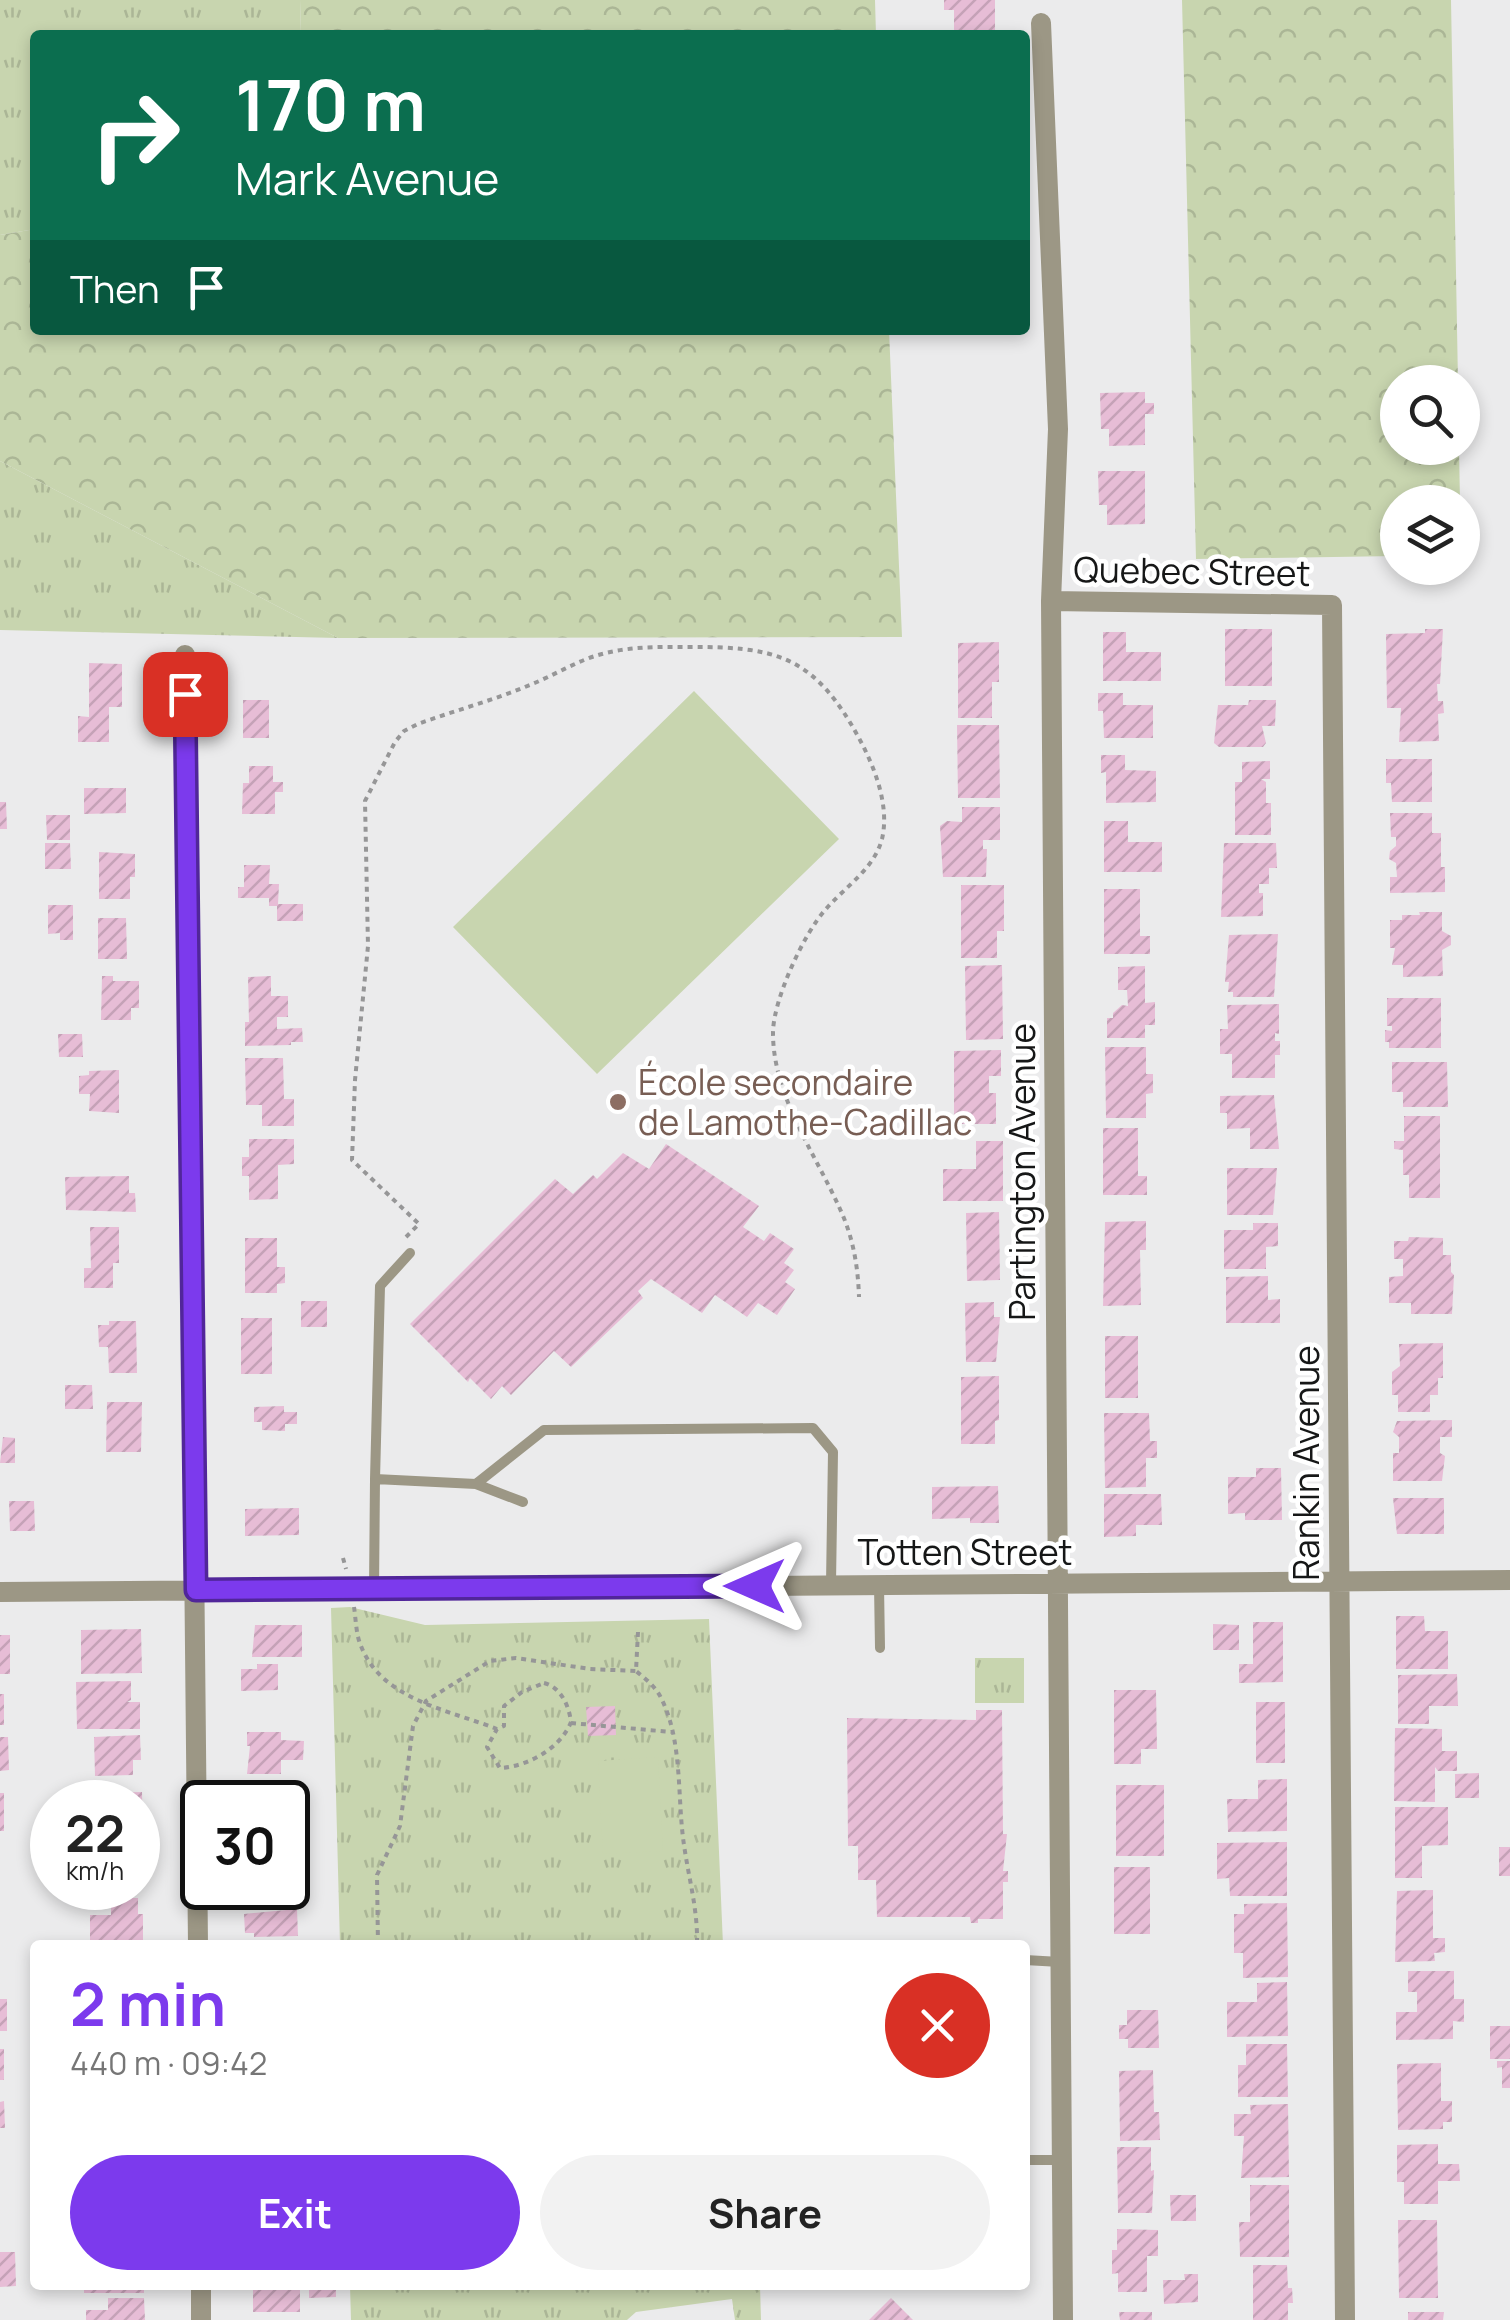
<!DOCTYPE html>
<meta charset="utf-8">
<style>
:root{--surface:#fff;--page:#f2f2f2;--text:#222;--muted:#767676;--accent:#7c3aed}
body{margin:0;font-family:Manrope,sans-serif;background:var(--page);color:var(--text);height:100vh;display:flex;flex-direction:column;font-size:38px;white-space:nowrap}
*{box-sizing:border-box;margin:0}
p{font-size:32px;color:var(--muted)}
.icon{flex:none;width:55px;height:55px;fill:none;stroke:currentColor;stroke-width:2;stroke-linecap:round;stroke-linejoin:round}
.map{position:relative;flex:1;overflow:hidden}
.drawer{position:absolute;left:30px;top:1940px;width:1000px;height:350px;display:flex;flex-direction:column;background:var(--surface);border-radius:10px;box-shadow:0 5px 15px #0003}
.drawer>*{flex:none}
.guide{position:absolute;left:30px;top:30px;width:1000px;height:305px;border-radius:10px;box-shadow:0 5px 15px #0003;background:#0b6e4f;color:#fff;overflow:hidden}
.controls{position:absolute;left:1380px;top:365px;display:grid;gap:20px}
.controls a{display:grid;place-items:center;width:100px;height:100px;border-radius:50%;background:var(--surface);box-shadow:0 5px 15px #0003;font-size:50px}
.speed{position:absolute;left:30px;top:1780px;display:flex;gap:20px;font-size:50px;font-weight:700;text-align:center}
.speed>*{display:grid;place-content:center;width:130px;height:130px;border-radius:50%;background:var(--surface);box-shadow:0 5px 15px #0003;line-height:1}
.speed small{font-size:25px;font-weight:400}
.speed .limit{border:5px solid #111;border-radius:15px;background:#fff;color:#111}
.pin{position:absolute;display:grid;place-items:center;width:85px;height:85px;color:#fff;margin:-42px;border-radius:20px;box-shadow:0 5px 15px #0006}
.me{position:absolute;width:110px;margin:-55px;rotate:270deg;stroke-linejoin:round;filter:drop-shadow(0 0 8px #0008)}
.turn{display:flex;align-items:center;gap:35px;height:210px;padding:0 40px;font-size:45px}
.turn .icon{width:130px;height:130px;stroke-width:2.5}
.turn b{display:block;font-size:70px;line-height:85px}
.then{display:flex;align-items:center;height:95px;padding:0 40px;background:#0003;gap:20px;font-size:38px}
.round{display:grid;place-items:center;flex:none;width:105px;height:105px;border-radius:52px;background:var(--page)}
.head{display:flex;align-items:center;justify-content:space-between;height:170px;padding:0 40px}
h1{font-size:60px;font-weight:700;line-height:75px;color:var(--accent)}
.button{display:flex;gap:20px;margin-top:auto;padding:20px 40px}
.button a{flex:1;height:115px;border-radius:60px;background:var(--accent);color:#fff;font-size:40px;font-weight:700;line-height:115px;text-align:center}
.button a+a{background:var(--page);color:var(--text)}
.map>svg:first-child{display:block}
.grass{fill:url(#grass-tufts)}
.forest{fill:url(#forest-crowns)}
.pitch{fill:#c8d5af}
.building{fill:url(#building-hatch)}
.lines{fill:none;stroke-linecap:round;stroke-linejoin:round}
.path{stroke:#969697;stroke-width:4;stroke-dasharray:5 5;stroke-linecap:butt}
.service{stroke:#9c9785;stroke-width:10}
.minor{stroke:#9c9785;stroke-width:20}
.route-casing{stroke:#51269a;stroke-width:25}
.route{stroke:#7c3aed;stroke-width:18}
.education-dot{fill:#8d6e63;stroke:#fff;stroke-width:4}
.labels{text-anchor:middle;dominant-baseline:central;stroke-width:9;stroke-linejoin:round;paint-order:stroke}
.street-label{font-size:35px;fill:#161717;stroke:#fff}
.education-label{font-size:35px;fill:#785e54;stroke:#fff;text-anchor:start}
</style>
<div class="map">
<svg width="1510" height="2320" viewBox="0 0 1510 2320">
<defs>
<pattern id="grass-tufts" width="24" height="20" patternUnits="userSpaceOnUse" patternTransform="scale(2.5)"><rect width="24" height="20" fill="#c8d5af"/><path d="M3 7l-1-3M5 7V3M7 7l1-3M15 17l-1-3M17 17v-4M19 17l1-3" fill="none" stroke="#abb696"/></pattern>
<pattern id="forest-crowns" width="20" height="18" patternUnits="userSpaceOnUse" patternTransform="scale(2.5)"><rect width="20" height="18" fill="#c8d5af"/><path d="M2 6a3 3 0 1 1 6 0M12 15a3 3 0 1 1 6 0" fill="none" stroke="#abb696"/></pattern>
<pattern id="building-hatch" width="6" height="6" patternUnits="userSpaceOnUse" patternTransform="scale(2.5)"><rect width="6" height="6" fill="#e7bdd6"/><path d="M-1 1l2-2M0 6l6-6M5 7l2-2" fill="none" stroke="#c5a2b7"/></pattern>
</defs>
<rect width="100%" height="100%" fill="#ebebec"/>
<path class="grass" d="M0,0H300L301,35H35V229L0,235Z
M0,461L338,638L0,630Z
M350,1607L425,1625L709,1619L723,1945H340L331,1608Z
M975,1658H1024V1703H975Z
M350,2285H760L761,2320H735L732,2299L636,2312L627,2320H351Z"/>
<path class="forest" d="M300,0H875L876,35H301Z
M1182,0H1451L1458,382H1398V448H1459L1460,502H1398L1397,556L1196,559Z
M35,229V330H889L902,637L338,638L0,461V235Z"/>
<path class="pitch" d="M694,691L839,839L597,1074L453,927Z
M658,1757L663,1851L603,1854L598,1761Z"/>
<path class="building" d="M944,0H995V35H954V10H944Z
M1145,392V403H1154V414H1145V445L1109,446V429H1101L1100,393Z
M1098,471H1145V524L1107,525V505H1099Z
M1225,629H1272V686H1225Z
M1425,629H1443L1440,684H1437L1438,701H1443L1444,713L1438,714L1439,741L1399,742L1401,708H1387L1386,634L1425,633Z
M1103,632H1126V652H1161V681H1103Z
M999,642V682H992V718H958V643Z
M89,663L122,664V707H109V742H78V716L89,717Z
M1098,693H1123V705H1153V738H1104L1103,711H1098Z
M243,700H269V738H243Z
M1249,700H1276L1275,726H1262L1266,743L1263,747H1219L1214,743L1218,705H1248Z
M957,725H999L1000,798H958Z
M1101,755H1125V770L1156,771V802L1106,803V772L1101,773Z
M1386,759H1432V802H1392L1391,783H1386Z
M1270,761V779H1261L1266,782V803H1271V835H1235V782H1242V762Z
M249,766H273V782H283V792H275V814H242L243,783H249Z
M84,788H126V813L84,814Z
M0,802H6L7,829H0Z
M962,807H1000V840H983V849H987L986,877H943L940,826L947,821L962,822Z
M1390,813H1432V833H1441V867H1445V892L1390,893V877H1397L1396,863L1389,859L1390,851L1396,846V837H1391Z
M46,815H70V840H47Z
M1104,821H1128V842H1162V872H1104Z
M45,843H70L71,869H45Z
M1224,843H1276L1277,868H1269V884H1259V893H1263V916L1221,917Z
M99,852L135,854V877H130V899H99Z
M244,865H270L269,884H279L278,904H303V921H277V906H269V898H238V887H244Z
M961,885H1004V931H997V958H961Z
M1104,889H1140V936H1150V954H1104Z
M48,905H73V940H60V933L48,934Z
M1419,912H1442V931L1451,936V945L1442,950L1443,976L1403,977V965H1392L1395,948H1390V920H1402V915H1420Z
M98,918H126L127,959H98Z
M1278,934L1274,997H1233V992H1228L1229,982H1225L1229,935Z
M1002,965L1003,1039L966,1040L965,966Z
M1145,966V1003L1155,1002V1025H1145V1038H1107V1018H1113V1013L1122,1005L1128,1006L1127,990H1118V967Z
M102,976H113V981H139V1008H131V1020H101Z
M271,976V996H288V1017H277V1029L302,1028L303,1042H291V1045L245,1046V1022H249L248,977Z
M1387,998H1441V1048H1389V1042H1385V1030L1392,1031V1026H1387Z
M1279,1004V1034L1275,1033V1041H1280V1055H1275V1078H1232V1054H1220V1029H1228L1227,1005Z
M58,1034H82L83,1057H59Z
M1105,1047H1146V1074H1153V1093L1146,1094V1118H1106Z
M1001,1050V1076H989V1093H996V1124H954V1051Z
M245,1058H283L284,1099H294V1126H262V1105H246Z
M1392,1062H1447L1448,1107H1403V1092H1392Z
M119,1070V1113L89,1111L90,1094H79V1076L89,1075V1071Z
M1274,1095L1279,1149H1250V1128L1227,1129V1113H1220V1096Z
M1404,1116H1440V1198H1409V1175H1403V1150L1394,1149V1141H1404Z
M1103,1128H1138V1176H1147V1195H1103Z
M249,1139H294V1164L278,1165V1199L249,1200V1176H242V1157H249Z
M976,1141H1003V1201H943V1169H976Z
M666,1144L759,1206L743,1227L764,1241L770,1233L794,1249L784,1263L794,1270L785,1282L795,1289L777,1315L758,1303L747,1317L715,1295L702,1313L651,1279L638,1291L643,1298L571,1367L554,1351L511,1395L502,1386L491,1399L470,1378L468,1382L410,1324L555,1179L573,1194L593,1175L597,1179L623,1153L649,1169Z
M1227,1168H1277L1273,1215H1227Z
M129,1176V1193H135L136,1212L66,1210L65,1177Z
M999,1212L1000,1280L967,1281L966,1213Z
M1146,1221V1250H1140L1141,1305L1103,1306L1105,1222Z
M1253,1223H1278V1246L1266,1247V1269H1224V1230H1253Z
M90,1227H119V1263H113V1288H84V1268H91Z
M1409,1237L1443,1238V1255H1451V1272L1454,1275L1452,1314H1411V1303H1389V1277L1403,1276V1259H1394V1241H1408Z
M245,1238H277V1267H285V1283L277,1284V1293H245Z
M1268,1276V1300L1280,1299V1323H1226V1277Z
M301,1301H327V1327H301Z
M994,1302V1317H1000L996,1362H966L965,1303Z
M241,1318H272V1374H241Z
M109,1321H136L137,1373H109L108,1347H99L98,1325H109Z
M1105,1336H1138V1398H1105Z
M1443,1343V1378H1438V1395H1430V1412H1398V1395H1392V1372L1400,1366L1399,1344Z
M999,1376V1420L995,1421V1444H961V1377Z
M65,1385H92L93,1409H65Z
M107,1402H142L141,1452H106Z
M284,1406V1412H297V1424H285V1431L262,1430V1422H254V1407Z
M1104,1413H1149L1150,1441H1157V1458H1146V1487L1105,1488Z
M1452,1420V1437H1440V1453L1445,1456L1442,1481H1393V1453H1399V1437L1393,1432L1397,1421Z
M3,1437L15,1438V1463H0Z
M1256,1468H1281L1282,1520H1245V1513L1228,1514V1477H1256Z
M998,1486L999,1523H970V1518L932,1519V1487Z
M1104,1494H1161L1162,1525H1136V1536L1104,1537Z
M1393,1498H1444V1534H1397Z
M9,1501H34L35,1531H10Z
M299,1508V1535L245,1536V1509Z
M1396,1616H1424L1425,1631H1448V1669H1396Z
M1253,1622H1283V1682L1239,1683V1664H1253Z
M1213,1624L1239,1625V1650H1213Z
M255,1625H302V1657H252Z
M141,1629L142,1673L81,1674V1630Z
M0,1635H10V1674H0Z
M257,1664H278V1690L241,1691V1669H257Z
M1457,1674L1458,1706H1429V1724H1398V1675Z
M131,1681V1700L127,1702H140V1729H77L76,1682Z
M1114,1690H1156L1157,1749H1141V1764H1114Z
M0,1694H4V1725H0Z
M1256,1702H1285V1763H1256Z
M615,1706L616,1735L588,1736L586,1707Z
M976,1710H1002L1003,1834H1007L1003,1871H1008V1882H1003V1919H978V1923H971L970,1917H877L876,1880H858V1846H848L847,1718L976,1720Z
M1395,1728L1442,1729V1751H1457V1771H1438L1435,1767V1802L1394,1801Z
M247,1732H281V1740L304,1741L303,1760H281V1774H247L250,1746H247Z
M140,1735L141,1760H133V1775L95,1776L94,1737Z
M0,1737H8L9,1770L0,1771Z
M1479,1773V1798H1455V1774Z
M1287,1779V1831L1228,1832L1227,1799H1258V1780Z
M276,1785L305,1786V1804L276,1802Z
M1116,1785H1164V1856H1116Z
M142,1792L143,1841H138V1802H105V1793Z
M0,1793H4V1831H0Z
M1395,1807H1448V1845L1422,1846V1878H1395Z
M1287,1842V1896H1230L1229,1878L1217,1879V1843Z
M1499,1847H1510V1876H1499Z
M141,1862L142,1890H138V1863Z
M1114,1867H1150V1934H1114Z
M252,1888H278V1892H252Z
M1433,1890V1938H1445V1952L1434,1953L1435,1961L1395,1962L1397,1891Z
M111,1898H138V1914H143V1943H90V1915H111Z
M1287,1903L1288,1977L1243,1978V1953H1234V1914H1244V1904Z
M297,1909L298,1936L254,1937V1933H245L244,1914Z
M1408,1971H1454V1999H1464V2022L1453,2021V2039L1396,2040V2012H1417V1992H1408Z
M1287,1982L1288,2036L1227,2037V2002H1257V1983Z
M0,1999H7V2031H0Z
M1127,2010H1158L1159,2048H1128V2039H1119V2025H1127Z
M1490,2026H1510V2059H1490Z
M1246,2044H1287L1288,2097H1238V2065H1246Z
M0,2049H4V2080H0Z
M1497,2061H1510V2088H1502V2067L1497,2068Z
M1441,2063V2101H1452V2122H1443V2129L1398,2130L1397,2064Z
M1153,2070L1154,2112H1159L1160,2140L1120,2141L1119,2071Z
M4,2101L5,2128H0V2102Z
M1288,2104L1289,2177L1241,2178L1244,2136H1234V2114H1251L1250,2105Z
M1438,2144V2164H1459L1460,2181H1438V2204H1404V2182H1397V2145Z
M1117,2147H1151V2171L1154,2170L1152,2213H1118Z
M1250,2185H1289V2257H1240L1239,2222H1250Z
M1170,2195H1196V2221H1171Z
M1398,2220H1437L1438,2298H1399Z
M1117,2229L1158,2230V2256H1147V2292H1118V2273L1112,2274V2250H1117Z
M0,2252H15L16,2286L0,2287Z
M1253,2265H1287L1288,2288H1292L1293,2303H1288V2320H1253Z
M1184,2274H1198V2302L1164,2304L1163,2280H1185Z
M84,2285H144V2293H84Z
M253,2285H300V2312H253Z
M309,2285H336V2297L309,2298Z
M108,2298H144L145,2320H86V2310H108Z
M891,2298L913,2320H869Z
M1119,2312H1152V2320H1120Z
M1408,2312H1444L1443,2320H1408Z"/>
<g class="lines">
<path class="path" d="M406,1237L419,1224L352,1160L355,1080L368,946L365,801L395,742L404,731L418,724C456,710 495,700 532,684C555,675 578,660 602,654C632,646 662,647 692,647C770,647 809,654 851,724C870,756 891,801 882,839C874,869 846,886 826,909C804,933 773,1000 773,1033C773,1096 815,1153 840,1209C853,1237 858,1266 859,1297
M343,1558L346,1569
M354,1607C356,1620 356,1635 361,1646C382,1700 449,1710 497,1729
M638,1632L636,1671C646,1679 657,1688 662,1700C683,1743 677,1799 684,1845C689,1880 698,1910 697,1945
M544,1683C561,1687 569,1706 571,1722C561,1748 527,1767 500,1768L487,1747L497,1729L504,1726V1706L522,1692Z
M571,1723L671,1732
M378,1945L377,1875L400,1826L413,1726L426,1701L490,1661L516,1658L590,1669L636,1671"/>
<path class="service" d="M375,1479L380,1286L410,1253
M476,1484L544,1430L813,1428L833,1452L831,1584
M879,1585L880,1648
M374,1589L375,1479L476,1484L523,1502
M1025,1960L1060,1962
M1025,2160H1061"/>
<path class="minor" d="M1041,23L1058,429L1051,601L1063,2320
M1051,601L1332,605L1345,2320
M185,655L198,1945
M0,1592L1510,1580
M201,2285V2320"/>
</g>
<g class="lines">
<defs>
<path id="route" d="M185,694L196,1590L755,1586"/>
</defs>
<use href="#route" class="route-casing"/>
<use href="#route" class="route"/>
</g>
<circle class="education-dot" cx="618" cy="1102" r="10"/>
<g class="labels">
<g class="street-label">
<text transform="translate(1192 571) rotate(1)">Quebec Street</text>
<text transform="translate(1022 1172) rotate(-90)">Partington Avenue</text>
<text transform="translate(1306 1463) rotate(-90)">Rankin Avenue</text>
<text x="965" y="1552">Totten Street</text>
</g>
<g class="education-label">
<text x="638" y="1082">École secondaire<tspan x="638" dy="40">de Lamothe-Cadillac</tspan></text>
</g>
</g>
</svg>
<div class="controls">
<a><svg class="icon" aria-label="search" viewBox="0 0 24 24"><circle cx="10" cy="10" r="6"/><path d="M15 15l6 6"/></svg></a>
<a><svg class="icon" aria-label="layers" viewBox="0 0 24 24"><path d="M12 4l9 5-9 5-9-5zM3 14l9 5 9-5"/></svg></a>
</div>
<div class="speed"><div>22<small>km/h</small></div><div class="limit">30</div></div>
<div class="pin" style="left:185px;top:694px;background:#d93025"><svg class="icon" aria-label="arrive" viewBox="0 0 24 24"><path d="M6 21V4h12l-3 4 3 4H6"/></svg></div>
<svg class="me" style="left:755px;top:1586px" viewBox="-20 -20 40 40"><path d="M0-17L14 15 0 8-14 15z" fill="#7c3aed" stroke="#fff" stroke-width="4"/></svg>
<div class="guide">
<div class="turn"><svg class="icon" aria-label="right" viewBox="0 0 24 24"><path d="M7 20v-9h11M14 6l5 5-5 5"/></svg><div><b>170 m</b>Mark Avenue</div></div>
<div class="then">Then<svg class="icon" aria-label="arrive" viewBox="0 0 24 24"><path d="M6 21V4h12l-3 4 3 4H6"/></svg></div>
</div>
<section class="drawer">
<div class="head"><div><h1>2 min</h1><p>440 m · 09:42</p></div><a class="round" style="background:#d93025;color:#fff"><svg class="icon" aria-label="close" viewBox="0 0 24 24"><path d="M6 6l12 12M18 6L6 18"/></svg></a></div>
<div class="button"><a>Exit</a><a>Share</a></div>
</section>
</div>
